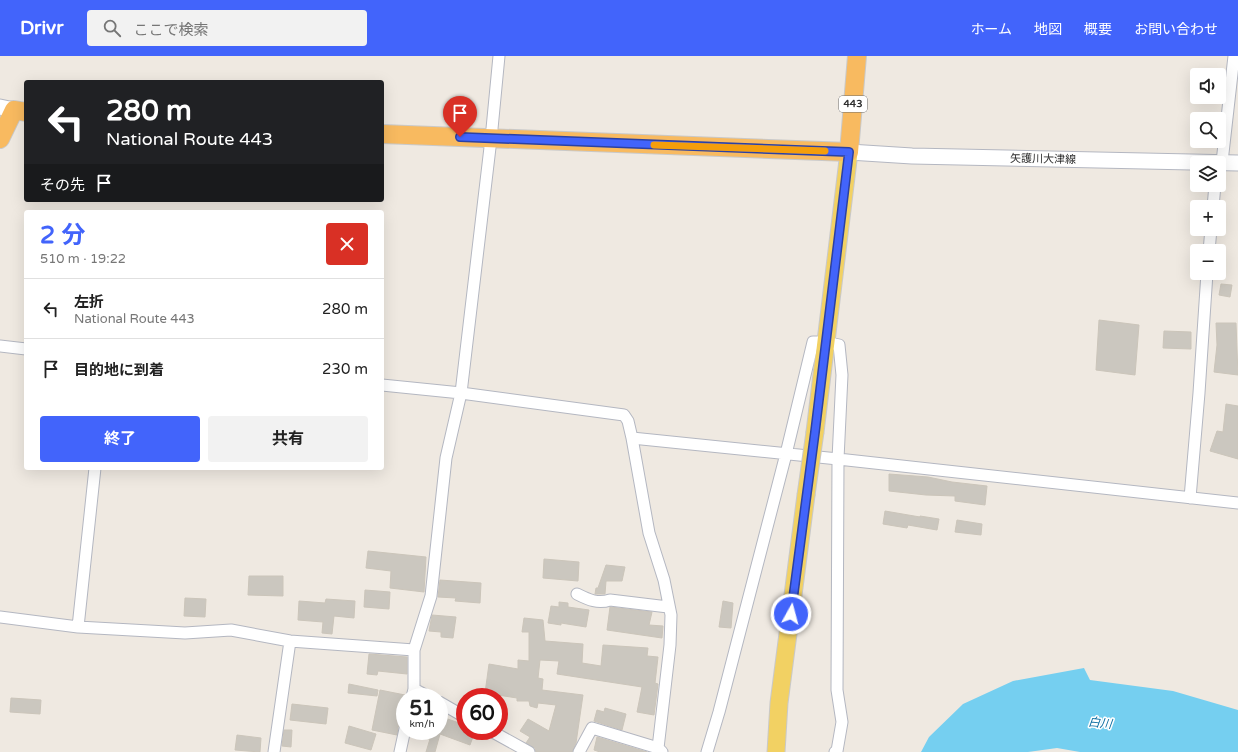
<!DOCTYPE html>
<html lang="ja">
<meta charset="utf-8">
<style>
:root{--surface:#fff;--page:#f2f2f2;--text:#222;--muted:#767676;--line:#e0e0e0;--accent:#4264fb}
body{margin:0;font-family:"Varela Round","Noto Sans JP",sans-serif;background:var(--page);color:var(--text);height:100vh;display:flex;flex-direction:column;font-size:15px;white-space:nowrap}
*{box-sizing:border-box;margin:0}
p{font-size:13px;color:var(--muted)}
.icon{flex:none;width:22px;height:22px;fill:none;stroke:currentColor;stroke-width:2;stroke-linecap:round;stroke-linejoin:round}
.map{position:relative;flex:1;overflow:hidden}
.side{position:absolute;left:24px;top:154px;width:360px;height:260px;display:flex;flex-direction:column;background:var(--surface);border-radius:4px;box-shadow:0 4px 16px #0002}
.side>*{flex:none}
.hud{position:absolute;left:24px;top:24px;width:360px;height:122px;border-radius:4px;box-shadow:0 4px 16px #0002;background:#202124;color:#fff;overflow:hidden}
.fabs{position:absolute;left:1190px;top:12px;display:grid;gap:8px}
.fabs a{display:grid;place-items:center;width:36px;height:36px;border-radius:4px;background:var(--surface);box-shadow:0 4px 16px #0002;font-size:20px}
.speed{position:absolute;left:396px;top:632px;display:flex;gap:8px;font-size:20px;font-weight:700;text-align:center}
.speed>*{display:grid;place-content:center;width:52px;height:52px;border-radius:50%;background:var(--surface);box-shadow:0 4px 16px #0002;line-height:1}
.speed small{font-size:10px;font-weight:400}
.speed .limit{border:6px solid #d22;background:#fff;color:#111}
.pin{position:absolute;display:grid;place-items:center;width:34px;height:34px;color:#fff;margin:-41px -17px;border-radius:50% 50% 50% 0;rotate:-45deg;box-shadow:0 0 4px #0007}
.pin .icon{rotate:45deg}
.me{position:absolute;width:44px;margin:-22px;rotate:7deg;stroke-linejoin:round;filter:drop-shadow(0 0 3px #0008)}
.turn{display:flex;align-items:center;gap:14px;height:84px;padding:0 16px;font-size:18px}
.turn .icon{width:52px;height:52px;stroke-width:2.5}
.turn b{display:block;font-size:28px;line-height:34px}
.then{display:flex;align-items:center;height:38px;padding:0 16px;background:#0003;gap:8px;font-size:15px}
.round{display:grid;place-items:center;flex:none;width:42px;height:42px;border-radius:4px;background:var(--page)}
.head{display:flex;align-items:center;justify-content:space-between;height:68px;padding:0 16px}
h1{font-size:24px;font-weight:700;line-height:30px;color:var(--accent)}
.button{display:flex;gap:8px;margin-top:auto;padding:8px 16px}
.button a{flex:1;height:46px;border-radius:4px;background:var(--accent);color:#fff;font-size:16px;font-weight:700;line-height:46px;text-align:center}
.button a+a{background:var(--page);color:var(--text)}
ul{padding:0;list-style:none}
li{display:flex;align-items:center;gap:12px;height:60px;padding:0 16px;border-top:1px solid var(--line)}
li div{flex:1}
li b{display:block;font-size:15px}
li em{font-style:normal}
header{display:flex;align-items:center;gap:24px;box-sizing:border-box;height:56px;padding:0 20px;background:var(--accent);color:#fff}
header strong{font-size:19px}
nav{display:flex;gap:22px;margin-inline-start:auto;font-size:14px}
.search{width:280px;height:36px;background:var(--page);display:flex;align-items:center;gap:10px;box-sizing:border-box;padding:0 14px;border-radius:4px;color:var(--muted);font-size:15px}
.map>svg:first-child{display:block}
.water{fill:#75cff0}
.building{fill:#cbc7bf;stroke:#cbc5ba}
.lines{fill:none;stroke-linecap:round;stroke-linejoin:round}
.minor-casing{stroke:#b4b7c1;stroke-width:13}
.secondary-casing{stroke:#b4b7c1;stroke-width:17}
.primary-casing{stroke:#c9c9c9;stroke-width:19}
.trunk-casing{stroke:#c9c9c9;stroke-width:20}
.minor{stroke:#fff;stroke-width:11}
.secondary{stroke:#fff;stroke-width:15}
.primary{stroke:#f2d163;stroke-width:17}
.trunk{stroke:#f8ba60;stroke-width:18}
.primary-bridge-casing{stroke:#c9c9c9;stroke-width:19;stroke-linecap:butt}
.primary-bridge{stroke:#f2d163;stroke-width:17}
.route-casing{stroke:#2b41a3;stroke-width:10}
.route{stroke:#4264fb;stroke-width:7}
.slow{stroke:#f59e0b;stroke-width:7}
.labels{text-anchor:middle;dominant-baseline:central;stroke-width:3;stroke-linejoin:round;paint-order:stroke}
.shield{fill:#fff;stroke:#6d6d6d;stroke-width:1}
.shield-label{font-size:10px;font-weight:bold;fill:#2e2e2e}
.street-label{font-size:11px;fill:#2e2e2e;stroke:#fff}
.water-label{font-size:12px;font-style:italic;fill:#0d6fa3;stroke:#fff}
</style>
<header>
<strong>Drivr</strong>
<div class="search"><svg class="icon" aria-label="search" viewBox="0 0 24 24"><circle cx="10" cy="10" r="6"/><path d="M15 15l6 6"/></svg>ここで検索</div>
<nav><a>ホーム</a><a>地図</a><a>概要</a><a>お問い合わせ</a></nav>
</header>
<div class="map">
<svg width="1238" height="696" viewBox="0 0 1238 696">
<rect width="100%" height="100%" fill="#efe9e1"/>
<path class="water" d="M1084,612L1090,624L1173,635L1238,654V696H1080L1057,692L1028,696H921L929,681L963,648L1013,625Z"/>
<path class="building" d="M1221,228L1232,229L1230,241L1219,239Z
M1099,264L1139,269L1135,319L1096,314Z
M1216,267H1236L1238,319L1214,316L1217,289Z
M1164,275L1191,276V293L1163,292Z
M1226,348L1238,350V403L1210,395L1217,375L1223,376Z
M889,418L928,421L952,426L987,430L985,449L955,445V440L926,439L889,435Z
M885,455L920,461V460L939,463L937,474L908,469L907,472L883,468Z
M957,464L982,468L981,479L955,476Z
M368,495L426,501L424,536L390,532L391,515L366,512Z
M544,503L579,506L578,525L543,522Z
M606,509L625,511L622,525H606L605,538H595L596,532H598Z
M249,520H283V540L248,539Z
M440,524L481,527L480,547L455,545L456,542L438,541Z
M365,534L390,536L389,553L364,551Z
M185,542L206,543L205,561L184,560Z
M326,543L355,545L354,562L334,560L332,578L322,577L323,566L298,564L299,545L325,547Z
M723,545L733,547L731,572L719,571Z
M559,546L568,547V551L589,554L586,571L561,567V569L548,567L551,550L559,551Z
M610,551L652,556L649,569L663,570L662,582L607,574Z
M432,559L456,561L453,582L441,581V576L429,575Z
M524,562L543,564L545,585L583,588L582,607L601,610L603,589L648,592L647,600L658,601L655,627L658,628L654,659L637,656L642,631L557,618L559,605L540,604L538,622L543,623L542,634L583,639L576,687L572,696H536L535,692L526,687L530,681L520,675L528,663L549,675L556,649L538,647L537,652L530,650L529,645H517V642L485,637L489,608L518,613V604L529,605V576H522Z
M369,598L407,601V618L378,615L377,619L367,618Z
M349,628L378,634L377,640L348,637Z
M380,634L405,639V653L402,667L398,671L397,679L372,674Z
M11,642L41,644L40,658L10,656Z
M292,648L328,652L326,668L290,664Z
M605,652L626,658L622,674L594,665L597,654L604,656Z
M439,660L465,669V675H475L470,689L440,678L435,696H426L430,683L414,680V675H439Z
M349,670L376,678L371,694L345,687Z
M284,674H292L291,691L282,690Z
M237,679L261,682L260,696L235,694Z
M597,681L647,696H600L594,694Z"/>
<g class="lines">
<defs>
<path id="minor" d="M1219,114L1222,106L1234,0
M1213,151L1215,129
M1209,195L1211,173
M0,290L26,293
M382,329L461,337L624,359L628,365L632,382L649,477L664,524L671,559L670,589L658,692L662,696
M632,382L838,403L1238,447
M1190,442L1199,337L1207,217
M577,538C589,544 598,548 610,544L668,551
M0,561L78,571L185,577L231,574L290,585L414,594
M78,571L95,412
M414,633L429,641
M412,641L414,633V594L431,540L446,402L461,337L491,83L499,0
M439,646L465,661
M491,675L529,696
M274,696L290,585
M400,696L405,673
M579,696L592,672L658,692
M707,696L719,656L786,398L813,286H825L839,289L842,319L838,403L837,634L842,666L837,695L835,696"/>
<path id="secondary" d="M0,51L14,54
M849,96L912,100L1238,107"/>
<path id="primary" d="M815,376L849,96
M776,696L779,647L806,439"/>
<path id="trunk" d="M382,78L849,96L857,0
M0,83L14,54L26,56"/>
</defs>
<use href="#minor" class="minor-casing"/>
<use href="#secondary" class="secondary-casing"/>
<use href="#primary" class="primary-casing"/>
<use href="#trunk" class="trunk-casing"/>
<use href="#minor" class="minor"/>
<use href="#secondary" class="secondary"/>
<use href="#primary" class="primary"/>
<use href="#trunk" class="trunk"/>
<defs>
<path id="primary-bridge" d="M806,439L815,376"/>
</defs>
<use href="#primary-bridge" class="primary-bridge-casing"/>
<use href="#primary-bridge" class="primary-bridge"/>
</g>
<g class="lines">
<defs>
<path id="route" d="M460,81L849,96L815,376L791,558"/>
</defs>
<use href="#route" class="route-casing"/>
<use href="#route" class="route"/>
<path class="slow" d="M654,89L825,95"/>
</g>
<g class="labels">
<rect class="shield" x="839" y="40" width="28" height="16" rx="3"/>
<g class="shield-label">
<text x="853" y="48">443</text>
</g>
<g class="street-label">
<text transform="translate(1043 103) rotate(1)">矢護川大津線</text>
</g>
<g class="water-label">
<text transform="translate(1100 667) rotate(6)">白川</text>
</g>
</g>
</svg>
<div class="fabs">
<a><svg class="icon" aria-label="sound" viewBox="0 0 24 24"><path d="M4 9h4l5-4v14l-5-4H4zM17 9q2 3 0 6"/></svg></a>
<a><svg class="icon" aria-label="search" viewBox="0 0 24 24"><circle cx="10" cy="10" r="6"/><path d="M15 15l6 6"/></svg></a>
<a><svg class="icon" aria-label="layers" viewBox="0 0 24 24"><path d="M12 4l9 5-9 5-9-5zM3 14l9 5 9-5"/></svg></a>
<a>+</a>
<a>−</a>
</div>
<div class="speed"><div>51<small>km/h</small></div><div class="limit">60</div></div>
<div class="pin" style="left:460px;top:81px;background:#d93025"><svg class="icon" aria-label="arrive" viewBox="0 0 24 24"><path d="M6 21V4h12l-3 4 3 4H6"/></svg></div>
<svg class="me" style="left:791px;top:558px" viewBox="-20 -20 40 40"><circle r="17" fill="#4264fb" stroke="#fff" stroke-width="3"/><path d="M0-11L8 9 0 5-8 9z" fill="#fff"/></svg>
<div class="hud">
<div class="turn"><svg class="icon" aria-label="left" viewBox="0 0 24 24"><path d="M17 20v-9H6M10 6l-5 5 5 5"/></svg><div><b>280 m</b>National Route 443</div></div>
<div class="then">その先<svg class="icon" aria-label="arrive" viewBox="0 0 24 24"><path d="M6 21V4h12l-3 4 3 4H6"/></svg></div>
</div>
<section class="side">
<div class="head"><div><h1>2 分</h1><p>510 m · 19:22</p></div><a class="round" style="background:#d93025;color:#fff"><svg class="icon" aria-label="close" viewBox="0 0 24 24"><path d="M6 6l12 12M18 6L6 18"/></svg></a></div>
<ul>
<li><svg class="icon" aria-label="left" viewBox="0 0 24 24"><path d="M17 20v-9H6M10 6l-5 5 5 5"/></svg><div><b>左折</b><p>National Route 443</p></div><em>280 m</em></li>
<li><svg class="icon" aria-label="arrive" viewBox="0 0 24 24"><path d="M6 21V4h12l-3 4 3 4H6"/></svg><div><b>目的地に到着</b></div><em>230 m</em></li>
</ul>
<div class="button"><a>終了</a><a>共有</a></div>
</section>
</div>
